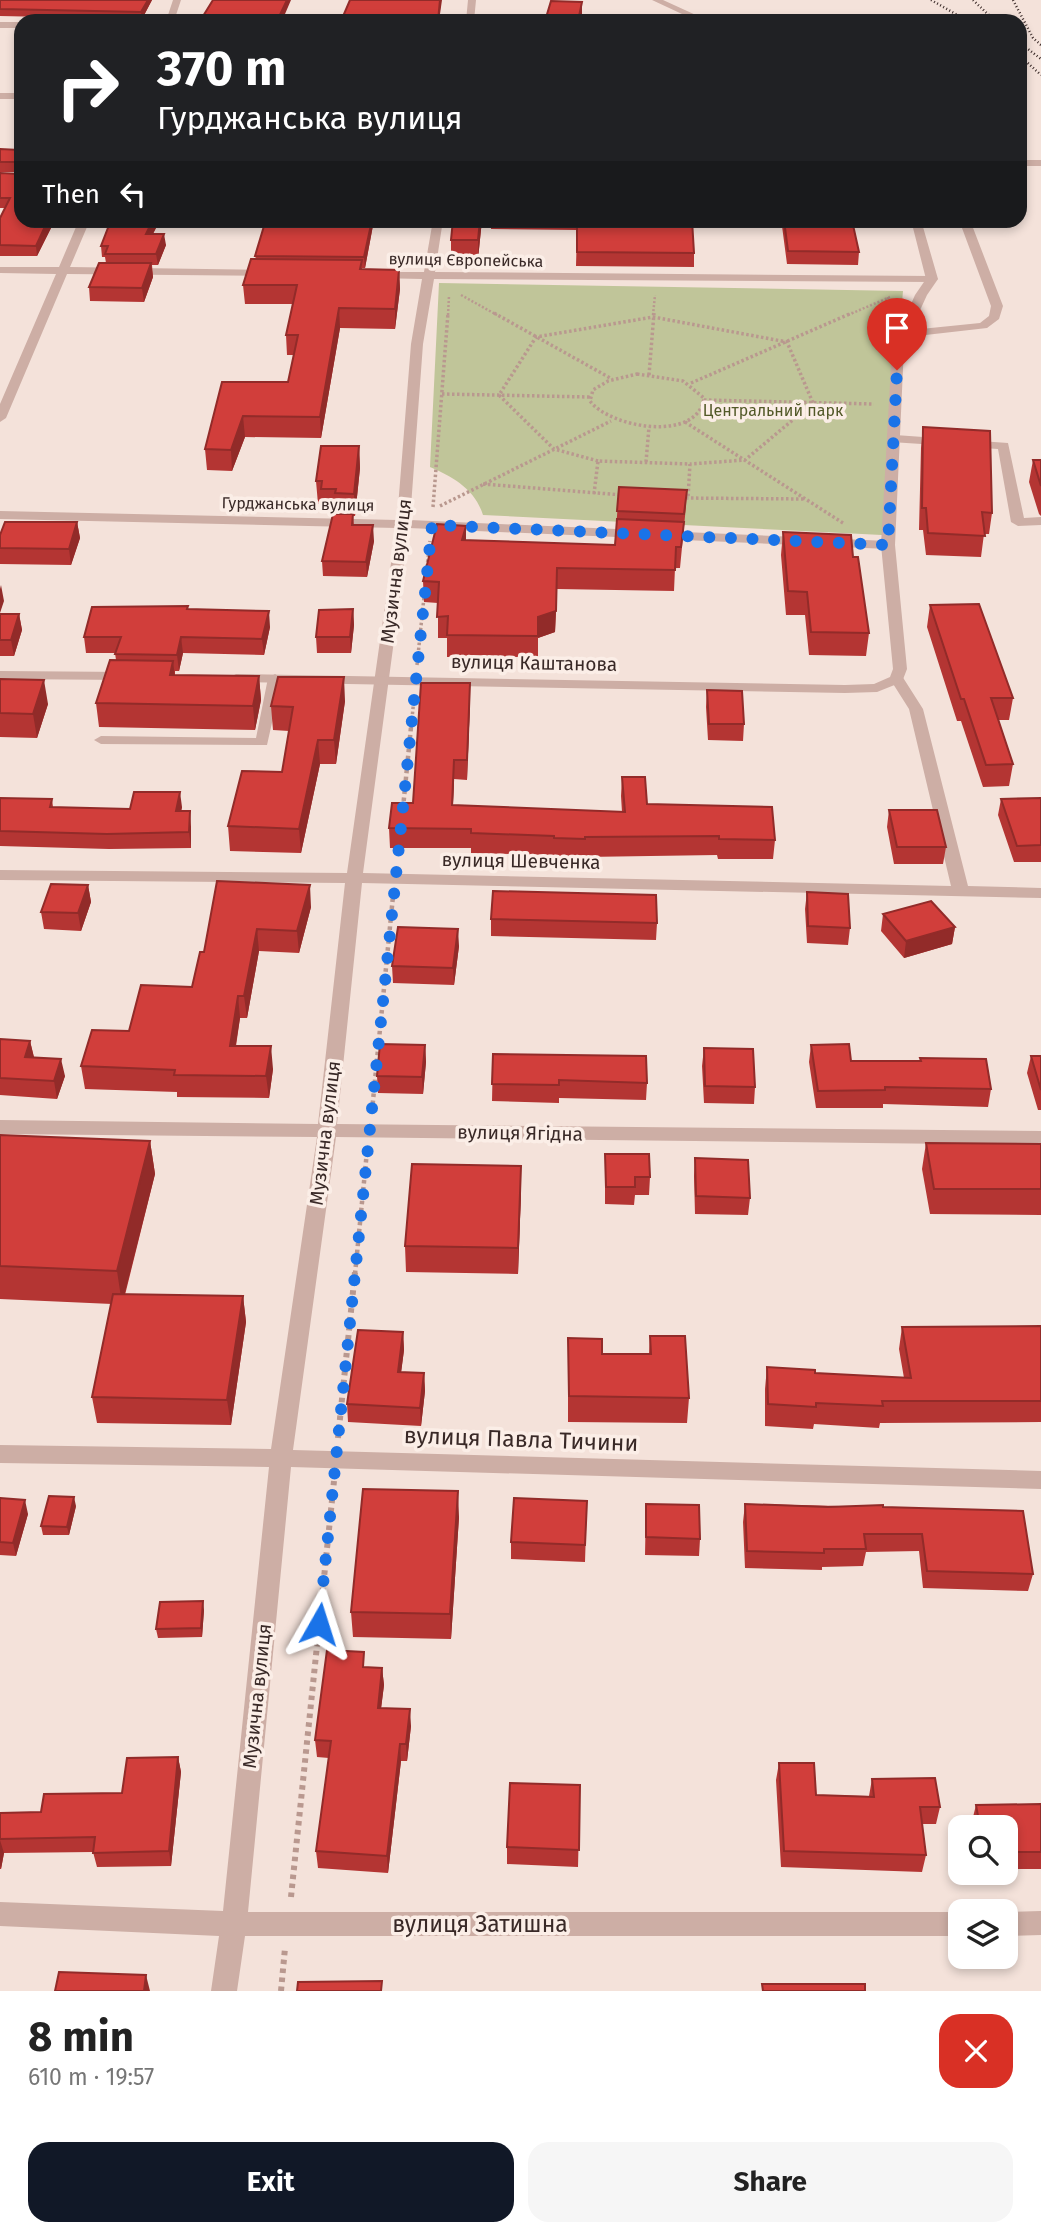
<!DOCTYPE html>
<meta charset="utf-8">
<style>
:root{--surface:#fff;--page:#f6f6f6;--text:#222;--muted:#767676;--accent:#111827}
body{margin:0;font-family:"Fira Sans",sans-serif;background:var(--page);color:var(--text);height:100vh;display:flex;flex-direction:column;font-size:26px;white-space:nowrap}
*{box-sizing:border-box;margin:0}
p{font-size:23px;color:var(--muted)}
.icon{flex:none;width:38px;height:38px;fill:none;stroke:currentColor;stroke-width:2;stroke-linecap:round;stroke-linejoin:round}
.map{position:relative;height:1991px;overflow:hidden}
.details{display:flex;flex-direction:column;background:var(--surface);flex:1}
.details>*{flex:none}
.guide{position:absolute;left:14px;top:14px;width:1013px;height:214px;border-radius:21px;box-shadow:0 4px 10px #0003;background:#202124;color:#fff;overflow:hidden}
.controls{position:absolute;left:948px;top:1815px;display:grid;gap:14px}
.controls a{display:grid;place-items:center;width:70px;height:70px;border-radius:14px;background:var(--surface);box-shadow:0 4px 10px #0003;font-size:35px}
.pin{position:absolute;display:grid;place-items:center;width:60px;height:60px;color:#fff;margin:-72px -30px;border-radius:50% 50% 50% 0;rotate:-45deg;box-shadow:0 0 7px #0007}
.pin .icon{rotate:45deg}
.me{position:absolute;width:77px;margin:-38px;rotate:6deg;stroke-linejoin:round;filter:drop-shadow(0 0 5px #0008)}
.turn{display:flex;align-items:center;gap:24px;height:147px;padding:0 28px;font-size:32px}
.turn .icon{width:91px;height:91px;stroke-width:2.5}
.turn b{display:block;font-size:49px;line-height:60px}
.then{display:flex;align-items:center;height:66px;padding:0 28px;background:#0003;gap:14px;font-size:26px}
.round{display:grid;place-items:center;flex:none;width:74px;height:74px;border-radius:21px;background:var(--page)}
.overview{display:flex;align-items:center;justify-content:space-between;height:119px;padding:0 28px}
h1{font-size:42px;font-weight:700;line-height:52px}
.action{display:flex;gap:14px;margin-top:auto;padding:14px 28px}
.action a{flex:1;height:80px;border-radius:21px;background:var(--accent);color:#fff;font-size:28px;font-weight:700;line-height:80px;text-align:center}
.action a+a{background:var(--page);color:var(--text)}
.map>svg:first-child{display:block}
.green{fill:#c0c599}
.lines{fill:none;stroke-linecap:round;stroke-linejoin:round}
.path-far3{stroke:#b9988f;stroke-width:2.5;stroke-dasharray:2 2;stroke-linecap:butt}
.path-far2{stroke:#b9988f;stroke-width:3.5;stroke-dasharray:2.5 2.5;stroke-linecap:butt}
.path-far1{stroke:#b9988f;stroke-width:4.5;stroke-dasharray:3.5 3.5;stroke-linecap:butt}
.path{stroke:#b9988f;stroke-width:6;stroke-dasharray:4.5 4.5;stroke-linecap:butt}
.service{fill:#cdaea5;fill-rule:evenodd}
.minor{fill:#cdaea5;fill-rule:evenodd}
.tertiary{fill:#cdaea5;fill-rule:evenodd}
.rail{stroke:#392927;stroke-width:2.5;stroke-dasharray:1 2.5;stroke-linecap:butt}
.wall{fill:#b43533}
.shaded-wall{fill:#922b29}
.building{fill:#d13e3b;stroke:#922b29;stroke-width:2}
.route{stroke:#1a73e8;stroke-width:12;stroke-dasharray:0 21.6}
.labels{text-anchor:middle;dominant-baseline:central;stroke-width:7;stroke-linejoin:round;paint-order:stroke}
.far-street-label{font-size:16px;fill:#392927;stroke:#fbeee7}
.far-park-label{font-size:16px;fill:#525928;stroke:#fbeee7}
.street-label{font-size:19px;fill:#392927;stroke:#fbeee7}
.near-street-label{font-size:23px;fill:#392927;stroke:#fbeee7}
</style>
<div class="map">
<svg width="1041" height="1991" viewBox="0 0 1041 1991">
<rect width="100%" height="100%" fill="#f4e2da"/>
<path class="green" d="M439,283L903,291L882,535L483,515C475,489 453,477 430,467Z"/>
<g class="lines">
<path class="path-far3" d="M461,295L497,315
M888,297L889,313
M448,315L449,296
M653,315L655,295
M848,315L890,297"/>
<path class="path-far2" d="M494,313L612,379
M637,374L683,381L704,398C698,443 610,428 590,401L593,390L608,381Z
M649,375L654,313
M691,383L852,313
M442,394L590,397
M704,400L874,404
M685,422L843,523
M598,461L554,449L499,395L536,337L653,317L787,342L813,403L745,460L690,464
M646,462L649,427
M483,484L623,495
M594,494L598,461L690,464L688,498
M681,498L806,499
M440,506L611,421
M433,507L448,313
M427,567L430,541
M417,665L424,597
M411,729L414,698"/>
<path class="path-far1" d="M403,808L411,727
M372,1111L393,896
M355,1274L367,1151"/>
<path class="path" d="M338,1438L355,1272
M291,1897L334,1481
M281,1991L285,1948"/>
<path class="service" d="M275,674L282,678L267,745L101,744L94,740L101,736L256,738L268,678Z"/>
<path class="minor" d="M173,0H181L174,21H166Z
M468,0H476L474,21H466Z
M0,22H21V28H0Z
M0,93H21V99H0Z
M79,220H90L70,267L271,270L277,273L271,276L67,274L6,418L0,422V404L56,274L0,273V267H59Z
M433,220H443L435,272L932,276L938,279L932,282L434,279L423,344L410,520L888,541L895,545L888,549L409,528L363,873L951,886L909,709L890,679L897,675L902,676L923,709L968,886L1041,888V898L362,883L337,1124L1041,1131V1145L336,1137L293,1450L1041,1471V1489L291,1467L248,1912H961V1936H245L237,1991H211L219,1936L0,1926V1902L223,1911L269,1467L0,1463V1445L271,1449L317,1137L0,1134V1120L318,1124L345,883L0,880V870L347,873L396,528L0,519V511L397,520L411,344L422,279L376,278L370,275L376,272H424Z
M895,435L1008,443L1024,518L1041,517V525L1018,526L1011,522L998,449L891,442V436Z
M1041,1911V1935L1006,1936V1912Z"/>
<path class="tertiary" d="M652,0H663L709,21H697Z
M1020,160H1041V166H1020Z
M911,220H921L938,279L927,295L911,330L980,323L989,316L991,306L959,220H970L1003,306L999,319L987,328L908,337L904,347L895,545L907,669L902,682L877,692L845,693L236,682L229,678L236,674L845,685L874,684L890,677L893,669L881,545L892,347L915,295L926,279Z
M0,671L128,672L135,676L128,680L0,679Z"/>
<path class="rail" d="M931,0L968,21
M973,0L995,21
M1013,0L1033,38L1041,45
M1020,43L1041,59
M1020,56L1041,75"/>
</g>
<path class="wall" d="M0,0H152L142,19L0,16Z
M21,145V220H55L37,256H0V218L5,208H0V173L20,174V172H0V149L19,150Z
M111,220H160L153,234L166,245L158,265H152L153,277L144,302L90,301L89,287L106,263L105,257H102L101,246Z
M374,220L365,268H362V269L399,270L400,289L395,329L340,328L321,438L245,437L232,471L207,470L205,449L222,382H288L294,355H287L286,335L293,304H245L243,285L256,259L255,256L269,226Z
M453,220H482L478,259H451V240Z
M491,220H692L694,253V267L576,266L577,230L491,229Z
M782,220H813L814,226L859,252L858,265L787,264L782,226Z
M923,427L992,513L989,534H984L981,557L926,555L923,530H919L921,448Z
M359,446L360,468L355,516H353L354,525L374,541L367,577L323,576L322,561L336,514V511H322V504H318L316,481Z
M1033,460H1041V516L1039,514L1029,482Z
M619,487L686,506L680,568H675L674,591L557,589L555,632L538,638V657H447V638H438V603L424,602L423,581L466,526V540L615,545Z
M77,522L80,538L71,565L0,564V535Z
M783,532L869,633L866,656L809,655L805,615H786L781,555Z
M930,605L1013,698L1009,720H998L1013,764L1009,786L983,787L961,721H957L927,627Z
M188,609L270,627L264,655L183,653L179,671H175V675L259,676L261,700L255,730L99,727L96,703L116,660L115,653H86L84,637Z
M353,609L354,625L351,653H317L316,637Z
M0,614H19L22,630L14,656H0Z
M0,679L48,704L37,738L0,737Z
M470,683V702L467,780L454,779L453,806L622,812L621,796L622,777L647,804L775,840L773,859H718L717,855L584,857V859L554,858V855L471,853V848H390L389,828L413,803Z
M707,690L744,724L743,741L708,740L706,707Z
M345,701L336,764H320L301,853L230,851L228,826L282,772L289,731L273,730L271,706Z
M0,798L52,799L53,807L130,809L182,807L181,811L191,827V848L109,849L0,846Z
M1041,798V862H1014L998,815L1001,799Z
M889,810L946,847L943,864H894L887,827Z
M217,881L311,907L299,953L259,951L247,1018H240L236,1046L273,1069L269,1098L177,1097V1092L85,1089L81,1066L129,1031L192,987L204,952Z
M88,885L91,902L81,931L44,929L41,912Z
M807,892L850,928L848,945L807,943L805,909Z
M883,914L955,927L952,944L904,958L881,931Z
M491,919L657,923L656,940L491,936Z
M459,946L454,985L393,983L392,966Z
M0,1039L30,1041L34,1057L65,1076L57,1099L0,1095Z
M425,1045L426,1062L423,1094L378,1093L377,1076Z
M811,1045L851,1061H920V1058L991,1089L988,1107L883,1104V1108H816L809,1062Z
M704,1048L755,1087L754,1104L704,1103L702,1066Z
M493,1054L647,1083L646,1100L559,1098V1103L492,1101Z
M1031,1056H1041V1110H1038L1027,1073Z
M0,1135L150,1141L155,1174L125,1295L243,1296L246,1322L231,1425L97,1423L92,1397L112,1304L0,1299Z
M926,1143L1041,1144V1215L930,1214L922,1169Z
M605,1154L650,1177L649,1195H635L634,1205L605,1204Z
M695,1158L750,1198L748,1215L695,1214L694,1176Z
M521,1191L518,1274L406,1272L405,1246Z
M1041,1326V1422L880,1423L879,1428L814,1424L813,1429L765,1426V1389L767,1367L815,1373L904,1378L899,1349L902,1327Z
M403,1332L404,1350L401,1372L424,1373L425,1391L421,1426L348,1422L347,1404Z
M650,1336L689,1398L687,1423L568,1422V1338L602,1354H649Z
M0,1498L28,1514L16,1556L0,1555Z
M587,1501L585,1562L511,1559V1542Z
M646,1504L700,1539L699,1556L645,1555Z
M745,1504L883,1507L1033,1574L1028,1591L923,1588L919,1551L866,1552L863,1566L822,1567V1570L745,1568L743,1522Z
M76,1506L69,1535H43L41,1526Z
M459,1517L451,1639L353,1637L351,1612Z
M204,1610L202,1637L158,1638L156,1629Z
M366,1667L382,1668L384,1685L381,1708L411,1726L407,1761H401L388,1873L318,1868L316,1851L329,1758L317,1757L315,1740Z
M178,1757L181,1772L171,1866L97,1867L93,1852L4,1853L1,1869H0V1813L41,1812L122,1793Z
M779,1763L816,1795L869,1796L872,1779L940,1807L936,1824H922L926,1855L922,1872L781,1867L776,1780Z
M580,1785L578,1867L507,1864V1847Z
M1041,1804V1869H1006V1827H973L972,1821L976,1805Z"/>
<path class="shaded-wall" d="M148,0H152L142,19L141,12Z
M287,0H291L282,21H277Z
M440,0H442L439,21H438Z
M582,2V14L580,21H578Z
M48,220H55L37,256L36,246Z
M153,220H160L147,245L146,234Z
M372,220H374L365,268L364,257Z
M480,220H482L478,259V240Z
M164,234L166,245L158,265L156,254Z
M151,263L153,277L144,302L142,288Z
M399,270L400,289L395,329V309Z
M339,308L340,328L321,438L320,417Z
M243,416L245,437L232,471L231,450Z
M359,446L360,468L355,516L354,494Z
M77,522L80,538L71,565L69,549Z
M373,525L374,541L367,577L366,562Z
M466,526V546L462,540Z
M1,585L4,601L0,613V589Z
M557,589L555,632L538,638V617Z
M353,609L354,625L351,653L350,637Z
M269,611L270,627L264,655L262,639Z
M19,614L22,630L14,656L11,640Z
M181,637L183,653L179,671L177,655Z
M173,661L176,685L170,675Z
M259,676L261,700L255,730L253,706Z
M344,677L345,701L336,764L334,740Z
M44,680L48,704L37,738L33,714Z
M470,683V702L467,780V760Z
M318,740L320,764L301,853L299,829Z
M454,760V779L452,825V805Z
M180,792L182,807L178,826L176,811Z
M190,811L191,827V848L189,832Z
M88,885L91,902L81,931L78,913Z
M310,885L311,907L299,953L297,931Z
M955,927L952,944L904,958L906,941Z
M257,929L259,951L247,1018L244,996Z
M458,929L459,946L454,985L453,968Z
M238,996L240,1018L232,1068L230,1046Z
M30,1041L34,1058L25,1057Z
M425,1045L426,1062L423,1094L422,1077Z
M271,1046L273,1069L269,1098L266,1076Z
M61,1059L65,1076L57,1099L54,1081Z
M150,1141L155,1174L122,1304L117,1271Z
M521,1166V1191L518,1274V1248Z
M243,1296L246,1322L231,1425L227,1400Z
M403,1332L404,1350L399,1389L398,1372Z
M424,1373L425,1391L421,1426L420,1408Z
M458,1491L459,1517L451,1639L450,1614Z
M74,1497L76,1506L69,1535L67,1527Z
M25,1500L28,1514L16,1556L13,1543Z
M203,1601L204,1610L202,1637L201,1628Z
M382,1668L384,1685L379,1725L378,1708Z
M410,1709L411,1726L407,1761L406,1744Z
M400,1744L401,1761L388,1873L387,1856Z
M178,1757L181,1772L171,1866L169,1851Z
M0,1840L4,1853L1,1869L0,1865Z
M146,1975L150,1991H144Z"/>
<path class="building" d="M0,0H148L141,12L0,9Z
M213,0H287L277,21H200Z
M350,0H440L438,21H341Z
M551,1L582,2L578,21H545Z
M21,145V164L20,162H0V149L19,150Z
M21,169V220H48L36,246L0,245V218L10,198H0V173L20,174Z
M111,220H153L146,234H164L156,254H105L108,246H101Z
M271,220H372L364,257L255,256L264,226H269Z
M453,220H480L478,240H451Z
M577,220H692L694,253L577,252Z
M784,220H813L814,226L853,225L859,252L788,251Z
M251,259L362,260L360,269L399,270L395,309L339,308L320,417L243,416L231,450L205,449L222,382H288L298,335H286L297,285H243Z
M99,263H151L142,288L89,287Z
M923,427L990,431L992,513L982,512L985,536L928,533L926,508H922Z
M321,446H359L354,494L335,493L336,489H321L322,481H316Z
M1033,460H1041V486Z
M619,487L687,490L684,514L617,511Z
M333,514H353L352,525H373L366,562L322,561Z
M617,519L684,522L681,547H676L675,570L557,568L556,611L538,617V636L447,635L448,616L437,617L439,582L423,581L437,524L466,526L462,540L615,545Z
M5,522H77L69,549L0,548V535Z
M783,532L851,535L853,557H858L869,633L811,632L807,592L788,591Z
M979,604L1013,698H991L1013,764L986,765L964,699H961L930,605Z
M188,606L187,609L269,611L262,639L181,637L177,655L115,654L121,637H84L92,607Z
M353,609L350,637H316L319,610Z
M0,614H19L11,640H0Z
M110,660L173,661L170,675L259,676L253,706L96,703Z
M278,677H344L334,740H318L299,829L228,826L242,771L282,772L293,707L271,706Z
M0,679L44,680L33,714L0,713Z
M421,683H470L467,760H454L452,805L625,812L622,777H645L647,804L772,807L775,840L719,839V836L585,837V839L554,838V836L471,833V829L389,828L392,803H413Z
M707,690L742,691L744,724H709Z
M134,792H180L176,811H190L189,832L107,834L0,831V798L52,799L50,807L130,809Z
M1041,798V845L1017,846L1001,799Z
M889,810H937L946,847H897Z
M217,881L310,885L297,931L257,929L244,996H238L230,1046H271L266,1076L174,1075L175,1070L81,1066L92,1030L129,1031L141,985L192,987L200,952H204Z
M51,884L88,885L78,913L41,912Z
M493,891L656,895L657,923L491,919Z
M807,892L848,894L850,928L808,926Z
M931,901L955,927L906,941L883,914Z
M398,927L458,929L453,968L392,966Z
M0,1039L30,1041L25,1057L61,1059L54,1081L0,1078Z
M380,1044L425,1045L422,1077L377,1076Z
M849,1044L851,1061H921L920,1058L986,1059L991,1089L885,1087V1090L818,1091L811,1045Z
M704,1048L753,1049L755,1087L705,1086Z
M493,1054L646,1056L647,1083L559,1080V1085L492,1084Z
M1031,1056H1041V1090Z
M0,1135L150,1141L117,1271L0,1266Z
M926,1143L1041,1144V1189H934Z
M605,1154H649L650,1177H635V1187H606Z
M695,1158L748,1160L750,1198L696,1196Z
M412,1164L521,1166L518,1248L405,1246Z
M113,1294L243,1296L227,1400L92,1397Z
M1041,1326V1401H882L883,1406L816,1403V1407L768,1404L767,1367L815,1370V1373L911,1378L902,1327Z
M358,1330L403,1332L398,1372L424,1373L420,1408L347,1404Z
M650,1336H685L689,1398L569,1396L568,1338L602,1339V1354H651Z
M363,1489L458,1491L450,1614L351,1612Z
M49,1496L74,1497L67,1527L41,1526Z
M0,1498L25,1500L13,1543L0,1542Z
M514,1498L587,1501L585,1545L511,1542Z
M646,1504L699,1505L700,1539L646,1537Z
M745,1504L828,1507L883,1505V1507L1023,1511L1033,1574L927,1571L922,1534H864L866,1549H824V1553L747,1551Z
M203,1601L201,1628L156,1629L160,1602Z
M327,1650L364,1652L363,1667L382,1668L378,1708L410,1709L406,1744H400L387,1856L316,1851L331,1741L315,1740Z
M178,1757L169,1851L93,1853L95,1837L0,1839V1813L41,1812L44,1794L122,1793L127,1758Z
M779,1763H814L816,1795L874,1797L872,1779L935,1778L940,1807H920L926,1855L784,1851Z
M510,1783L580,1785L579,1850L507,1847Z
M1041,1804V1852H1006V1827H980L976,1805Z
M59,1972L146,1975L144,1991H55Z
M382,1981L381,1991H297L298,1982Z
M762,1984H865V1991H763Z"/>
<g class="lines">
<path class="route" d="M319,1624L432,525L888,545L897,370"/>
</g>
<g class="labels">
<g class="far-street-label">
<text transform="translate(466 260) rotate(1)">вулиця Європейська</text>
<text transform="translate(298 504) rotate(1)">Гурджанська вулиця</text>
</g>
<g class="far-park-label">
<text x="773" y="410">Центральний парк</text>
</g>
<g class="street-label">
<text transform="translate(396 571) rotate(-83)">Музична вулиця</text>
<text transform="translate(534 663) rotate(1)">вулиця Каштанова</text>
<text transform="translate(521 861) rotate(1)">вулиця Шевченка</text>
<text transform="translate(325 1133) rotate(-83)">Музична вулиця</text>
<text transform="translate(520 1133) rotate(1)">вулиця Ягідна</text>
<text transform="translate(257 1696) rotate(-84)">Музична вулиця</text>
</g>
<g class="near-street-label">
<text transform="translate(521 1439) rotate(2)">вулиця Павла Тичини</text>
<text x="480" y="1924">вулиця Затишна</text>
</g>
</g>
</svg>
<div class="controls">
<a><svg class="icon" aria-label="search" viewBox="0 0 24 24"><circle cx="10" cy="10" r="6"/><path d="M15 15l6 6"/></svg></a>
<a><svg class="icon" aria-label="layers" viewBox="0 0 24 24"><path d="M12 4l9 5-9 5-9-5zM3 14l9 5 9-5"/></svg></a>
</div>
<div class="pin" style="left:897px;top:370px;background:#d93025"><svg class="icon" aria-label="arrive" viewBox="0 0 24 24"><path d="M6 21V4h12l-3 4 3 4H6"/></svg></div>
<svg class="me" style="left:319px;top:1624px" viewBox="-20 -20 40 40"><path d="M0-17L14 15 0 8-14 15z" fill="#1a73e8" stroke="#fff" stroke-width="4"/></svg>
<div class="guide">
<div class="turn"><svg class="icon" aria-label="right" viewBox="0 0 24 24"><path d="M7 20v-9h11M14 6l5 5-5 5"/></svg><div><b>370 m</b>Гурджанська вулиця</div></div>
<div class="then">Then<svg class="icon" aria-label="left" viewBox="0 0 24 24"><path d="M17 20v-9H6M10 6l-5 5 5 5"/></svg></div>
</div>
</div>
<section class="details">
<div class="overview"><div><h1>8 min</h1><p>610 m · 19:57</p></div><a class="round" style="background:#d93025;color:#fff"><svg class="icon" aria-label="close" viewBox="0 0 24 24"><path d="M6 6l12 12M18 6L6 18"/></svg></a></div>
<div class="action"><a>Exit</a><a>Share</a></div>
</section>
